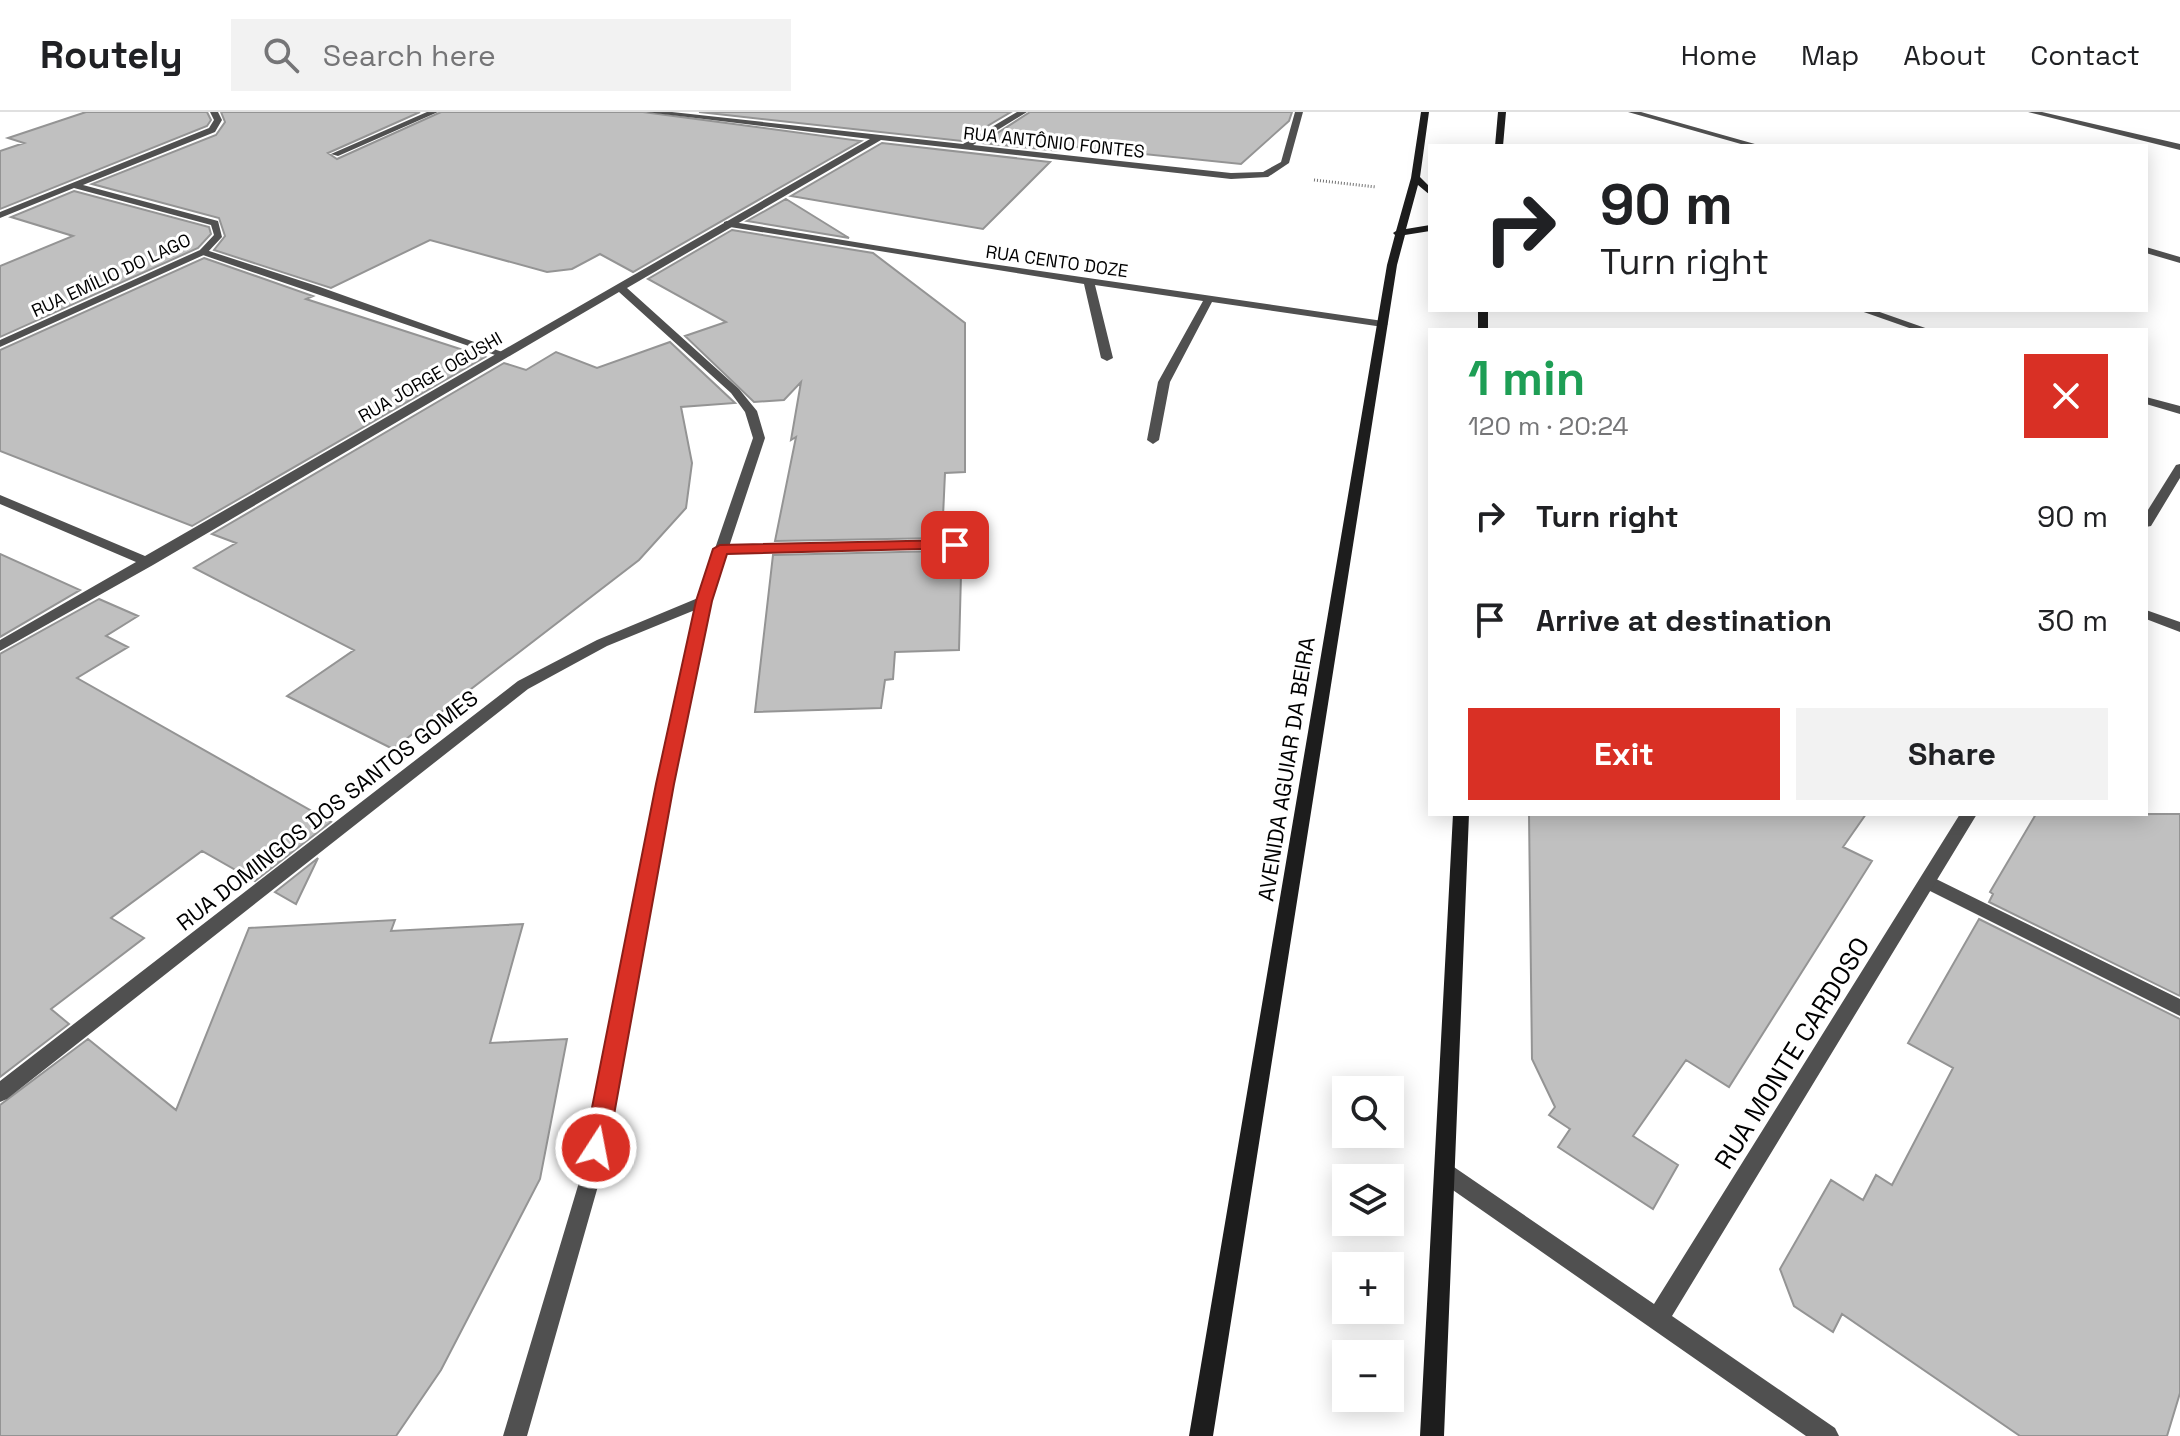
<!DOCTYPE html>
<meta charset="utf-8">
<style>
:root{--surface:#fff;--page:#f2f2f2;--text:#202124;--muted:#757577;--line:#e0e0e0;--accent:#d93025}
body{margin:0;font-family:"Space Grotesk",sans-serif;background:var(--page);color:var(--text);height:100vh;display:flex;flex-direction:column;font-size:30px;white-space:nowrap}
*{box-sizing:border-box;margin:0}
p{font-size:26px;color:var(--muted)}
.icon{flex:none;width:44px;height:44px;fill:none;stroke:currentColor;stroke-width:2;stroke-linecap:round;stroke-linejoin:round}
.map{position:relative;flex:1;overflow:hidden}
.panel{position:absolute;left:1428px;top:216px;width:720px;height:488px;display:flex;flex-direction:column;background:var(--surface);border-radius:0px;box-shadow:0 4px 20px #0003}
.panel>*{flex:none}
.banner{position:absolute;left:1428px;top:32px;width:720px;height:168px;border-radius:0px;box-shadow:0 4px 20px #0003;background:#fff;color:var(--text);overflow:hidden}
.buttons{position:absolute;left:1332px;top:964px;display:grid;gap:16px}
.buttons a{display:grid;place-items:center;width:72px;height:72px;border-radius:0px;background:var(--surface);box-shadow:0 4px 20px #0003;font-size:40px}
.pin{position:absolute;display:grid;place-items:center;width:68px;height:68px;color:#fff;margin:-34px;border-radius:16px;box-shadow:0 4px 12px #0006}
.me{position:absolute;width:88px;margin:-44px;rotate:11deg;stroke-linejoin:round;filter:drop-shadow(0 0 6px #0008)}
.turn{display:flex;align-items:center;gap:28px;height:168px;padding:0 40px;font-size:36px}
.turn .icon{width:104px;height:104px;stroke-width:2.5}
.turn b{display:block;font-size:56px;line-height:68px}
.round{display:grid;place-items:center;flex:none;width:84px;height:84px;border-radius:0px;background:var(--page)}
.headline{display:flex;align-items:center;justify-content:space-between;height:136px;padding:0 40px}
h1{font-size:48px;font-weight:600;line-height:60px;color:#1e9e55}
.button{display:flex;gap:16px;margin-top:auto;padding:16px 40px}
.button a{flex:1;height:92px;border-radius:0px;background:var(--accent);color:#fff;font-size:32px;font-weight:600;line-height:92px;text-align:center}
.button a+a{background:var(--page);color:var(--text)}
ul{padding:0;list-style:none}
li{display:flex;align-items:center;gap:24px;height:104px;padding:0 40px}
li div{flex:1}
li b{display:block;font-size:30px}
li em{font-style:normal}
header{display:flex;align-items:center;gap:48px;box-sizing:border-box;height:112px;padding:0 40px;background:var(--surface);border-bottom:2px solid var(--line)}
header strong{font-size:38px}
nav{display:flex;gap:44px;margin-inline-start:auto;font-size:28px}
.search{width:560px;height:72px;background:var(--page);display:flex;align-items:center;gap:20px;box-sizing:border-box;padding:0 28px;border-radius:0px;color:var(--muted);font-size:30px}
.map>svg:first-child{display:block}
.building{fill:#c0c0c0;stroke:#949494;stroke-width:2}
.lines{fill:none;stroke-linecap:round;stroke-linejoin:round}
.path{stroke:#727272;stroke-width:3;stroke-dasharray:1 2;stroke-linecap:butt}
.lane{fill:#505050;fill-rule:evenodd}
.street{fill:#505050;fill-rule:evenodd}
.secondary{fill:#1d1d1d;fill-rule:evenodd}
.route{fill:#d93025;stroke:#8d1f18;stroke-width:2}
.labels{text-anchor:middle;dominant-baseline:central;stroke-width:6;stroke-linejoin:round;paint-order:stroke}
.far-street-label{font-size:18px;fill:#000;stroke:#fff}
.street-label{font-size:22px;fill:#000;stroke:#fff}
.near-street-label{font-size:26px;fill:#000;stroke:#fff}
</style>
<header>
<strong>Routely</strong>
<div class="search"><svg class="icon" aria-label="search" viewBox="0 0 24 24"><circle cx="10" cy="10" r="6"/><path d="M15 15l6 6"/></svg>Search here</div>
<nav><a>Home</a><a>Map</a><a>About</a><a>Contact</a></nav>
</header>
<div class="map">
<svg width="2180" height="1324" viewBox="0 0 2180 1324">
<rect width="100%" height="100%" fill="#fff"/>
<path class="building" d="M86,0H207L211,8L207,14L0,97V39L24,31L8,26Z
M221,0H420L328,41L337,47L441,0H643L861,29L633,160L600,142L572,157L547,160L430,128L331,176L214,138L225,124L219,106L92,72L216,23L225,10Z
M699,0H1011L962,29Z
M1030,0H1292L1289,9L1241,52L1066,34L1060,39L982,31Z
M882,31L1050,50L983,117L791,84Z
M74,79L209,115L211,122L198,136L0,225V154L73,124L11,105Z
M786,87L849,126L747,109Z
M732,118L873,141L965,211V360L945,361L942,426L775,429L796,325L791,328L801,270L784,288L754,290L685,224L726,210L648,167Z
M204,146L313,184L306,187L485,245L192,414L0,339V238Z
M670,230L735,291L681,295L692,351L686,396L639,448L393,637L287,584L354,538L194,456L236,431L212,422L504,251L526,258L556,240L597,256Z
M942,439L941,462H961L959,538L895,540L893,567L885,568L881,596L755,600L773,443Z
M0,442L80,478L0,525Z
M99,487L138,504L106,524L128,535L77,566L331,710L255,769L202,739L111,806L144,826L51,897L69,912L0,965V542Z
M1529,702H1866L1843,735L1872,749L1729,975L1686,948L1633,1024L1678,1053L1653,1097L1558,1035L1570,1017L1549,1003L1555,995L1532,947Z
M2036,702H2180V884L1989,790L1993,782L1990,780Z
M318,746L296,792L275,780Z
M1979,807L2180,907V1281L2167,1324H2020L1842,1202L1833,1220L1794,1194L1780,1157L1831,1068L1863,1088L1876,1063L1892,1073L1953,956L1908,931Z
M395,808L391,819L523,812L490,931L567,927L540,1067L441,1258L396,1324H0V993L88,927L176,998L249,816Z"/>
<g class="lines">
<path class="path" d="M1314,68L1376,75"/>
<path class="lane" d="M727,109L971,149L1383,209L1388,212L1383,215L1212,190L1170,270L1159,328L1153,332L1147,328L1158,270L1203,189L1095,173L1113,246L1107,249L1101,246L1084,172L724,114V110Z
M203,137L320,175L511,243L501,245L200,142V138Z
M955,429L962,433L960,436L720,441L713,437L720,433Z
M1928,763L2180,887V904L1922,775L1919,770L1922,765Z"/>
<path class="street" d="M210,0H218L222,8L215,20L83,73L218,109L222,125L206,142L0,235V228L200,138L214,123L211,113L74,76L0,106V100L209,16L214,8Z
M427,0H438L338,44L331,42Z
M646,0H672L963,32L1017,0H1027L973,33L1231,61L1263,60L1281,50L1295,0H1303L1289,51L1268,65L1231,67L881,28L627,176L739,277L757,299L765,326L711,489L673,672L600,1067L527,1324H503L580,1067L657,672L695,498L607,534L528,577L7,987L0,990V969L518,569L597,528L698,486L753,326L745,300L731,281L619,180L153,453L0,539V528L136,450L0,392V383L145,444L870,27Z
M1628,0H1641L1762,34H1748Z
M2028,0H2042L2180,32V38Z
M2146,135L2180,145V151L2146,141Z
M1858,198H1874L1931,218H1915Z
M2146,285L2180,294V302L2146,292Z
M2180,352V366L2151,414L2146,415V401L2176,353Z
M2146,498L2180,510V520L2146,507Z
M1960,702H1977L1672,1204L1835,1316L1839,1324H1806L1437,1067L1434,1060L1437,1053L1444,1050L1451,1053L1654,1192Z"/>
<path class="secondary" d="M1421,0H1429L1420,65L1430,75V83L1418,73L1406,117L1430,113V119L1405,123L1397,153L1213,1324H1189L1387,153L1395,123L1393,121L1396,119L1411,66Z
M1498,0H1506L1503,34H1495Z
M1478,198H1488V218H1478Z
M1453,702H1469L1444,1324H1420Z"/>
</g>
<path class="route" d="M955,428L963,433L960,436L727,442L712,489L674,672L608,1036L604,1044L596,1047L588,1044L584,1036L656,672L696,489L713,437L720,433Z"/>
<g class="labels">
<g class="far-street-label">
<text transform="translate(1054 30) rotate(6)">RUA ANTÔNIO FONTES</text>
<text transform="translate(1057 149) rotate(8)">RUA CENTO DOZE</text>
<text transform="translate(111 163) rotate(-25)">RUA EMÍLIO DO LAGO</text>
<text transform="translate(430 265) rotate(-30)">RUA JORGE OGUSHI</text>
</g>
<g class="street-label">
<text transform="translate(1286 657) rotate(-81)">AVENIDA AGUIAR DA BEIRA</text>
<text transform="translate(327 698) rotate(-38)">RUA DOMINGOS DOS SANTOS GOMES</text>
</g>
<g class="near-street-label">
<text transform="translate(1792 941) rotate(-58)">RUA MONTE CARDOSO</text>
</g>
</g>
</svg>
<div class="buttons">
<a><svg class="icon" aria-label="search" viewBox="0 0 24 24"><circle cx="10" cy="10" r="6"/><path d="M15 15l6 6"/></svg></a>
<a><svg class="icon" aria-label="layers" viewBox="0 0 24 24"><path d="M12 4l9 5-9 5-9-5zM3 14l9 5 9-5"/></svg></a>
<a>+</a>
<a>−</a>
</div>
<div class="pin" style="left:955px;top:433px;background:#d93025"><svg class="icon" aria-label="arrive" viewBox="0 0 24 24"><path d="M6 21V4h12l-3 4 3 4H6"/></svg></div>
<svg class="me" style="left:596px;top:1036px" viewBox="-20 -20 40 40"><circle r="17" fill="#d93025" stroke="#fff" stroke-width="3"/><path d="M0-11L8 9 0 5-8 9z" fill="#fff"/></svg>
<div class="banner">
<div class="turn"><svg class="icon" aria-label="right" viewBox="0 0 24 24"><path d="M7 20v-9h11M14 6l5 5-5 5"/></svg><div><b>90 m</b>Turn right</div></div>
</div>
<section class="panel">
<div class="headline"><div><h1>1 min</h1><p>120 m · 20:24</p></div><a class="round" style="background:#d93025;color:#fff"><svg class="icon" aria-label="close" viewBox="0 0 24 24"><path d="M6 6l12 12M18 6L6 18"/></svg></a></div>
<ul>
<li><svg class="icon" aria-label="right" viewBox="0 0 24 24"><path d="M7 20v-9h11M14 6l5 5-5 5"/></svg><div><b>Turn right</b></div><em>90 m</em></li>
<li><svg class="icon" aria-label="arrive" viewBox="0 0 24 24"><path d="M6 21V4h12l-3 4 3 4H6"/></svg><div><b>Arrive at destination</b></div><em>30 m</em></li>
</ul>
<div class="button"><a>Exit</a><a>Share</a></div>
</section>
</div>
